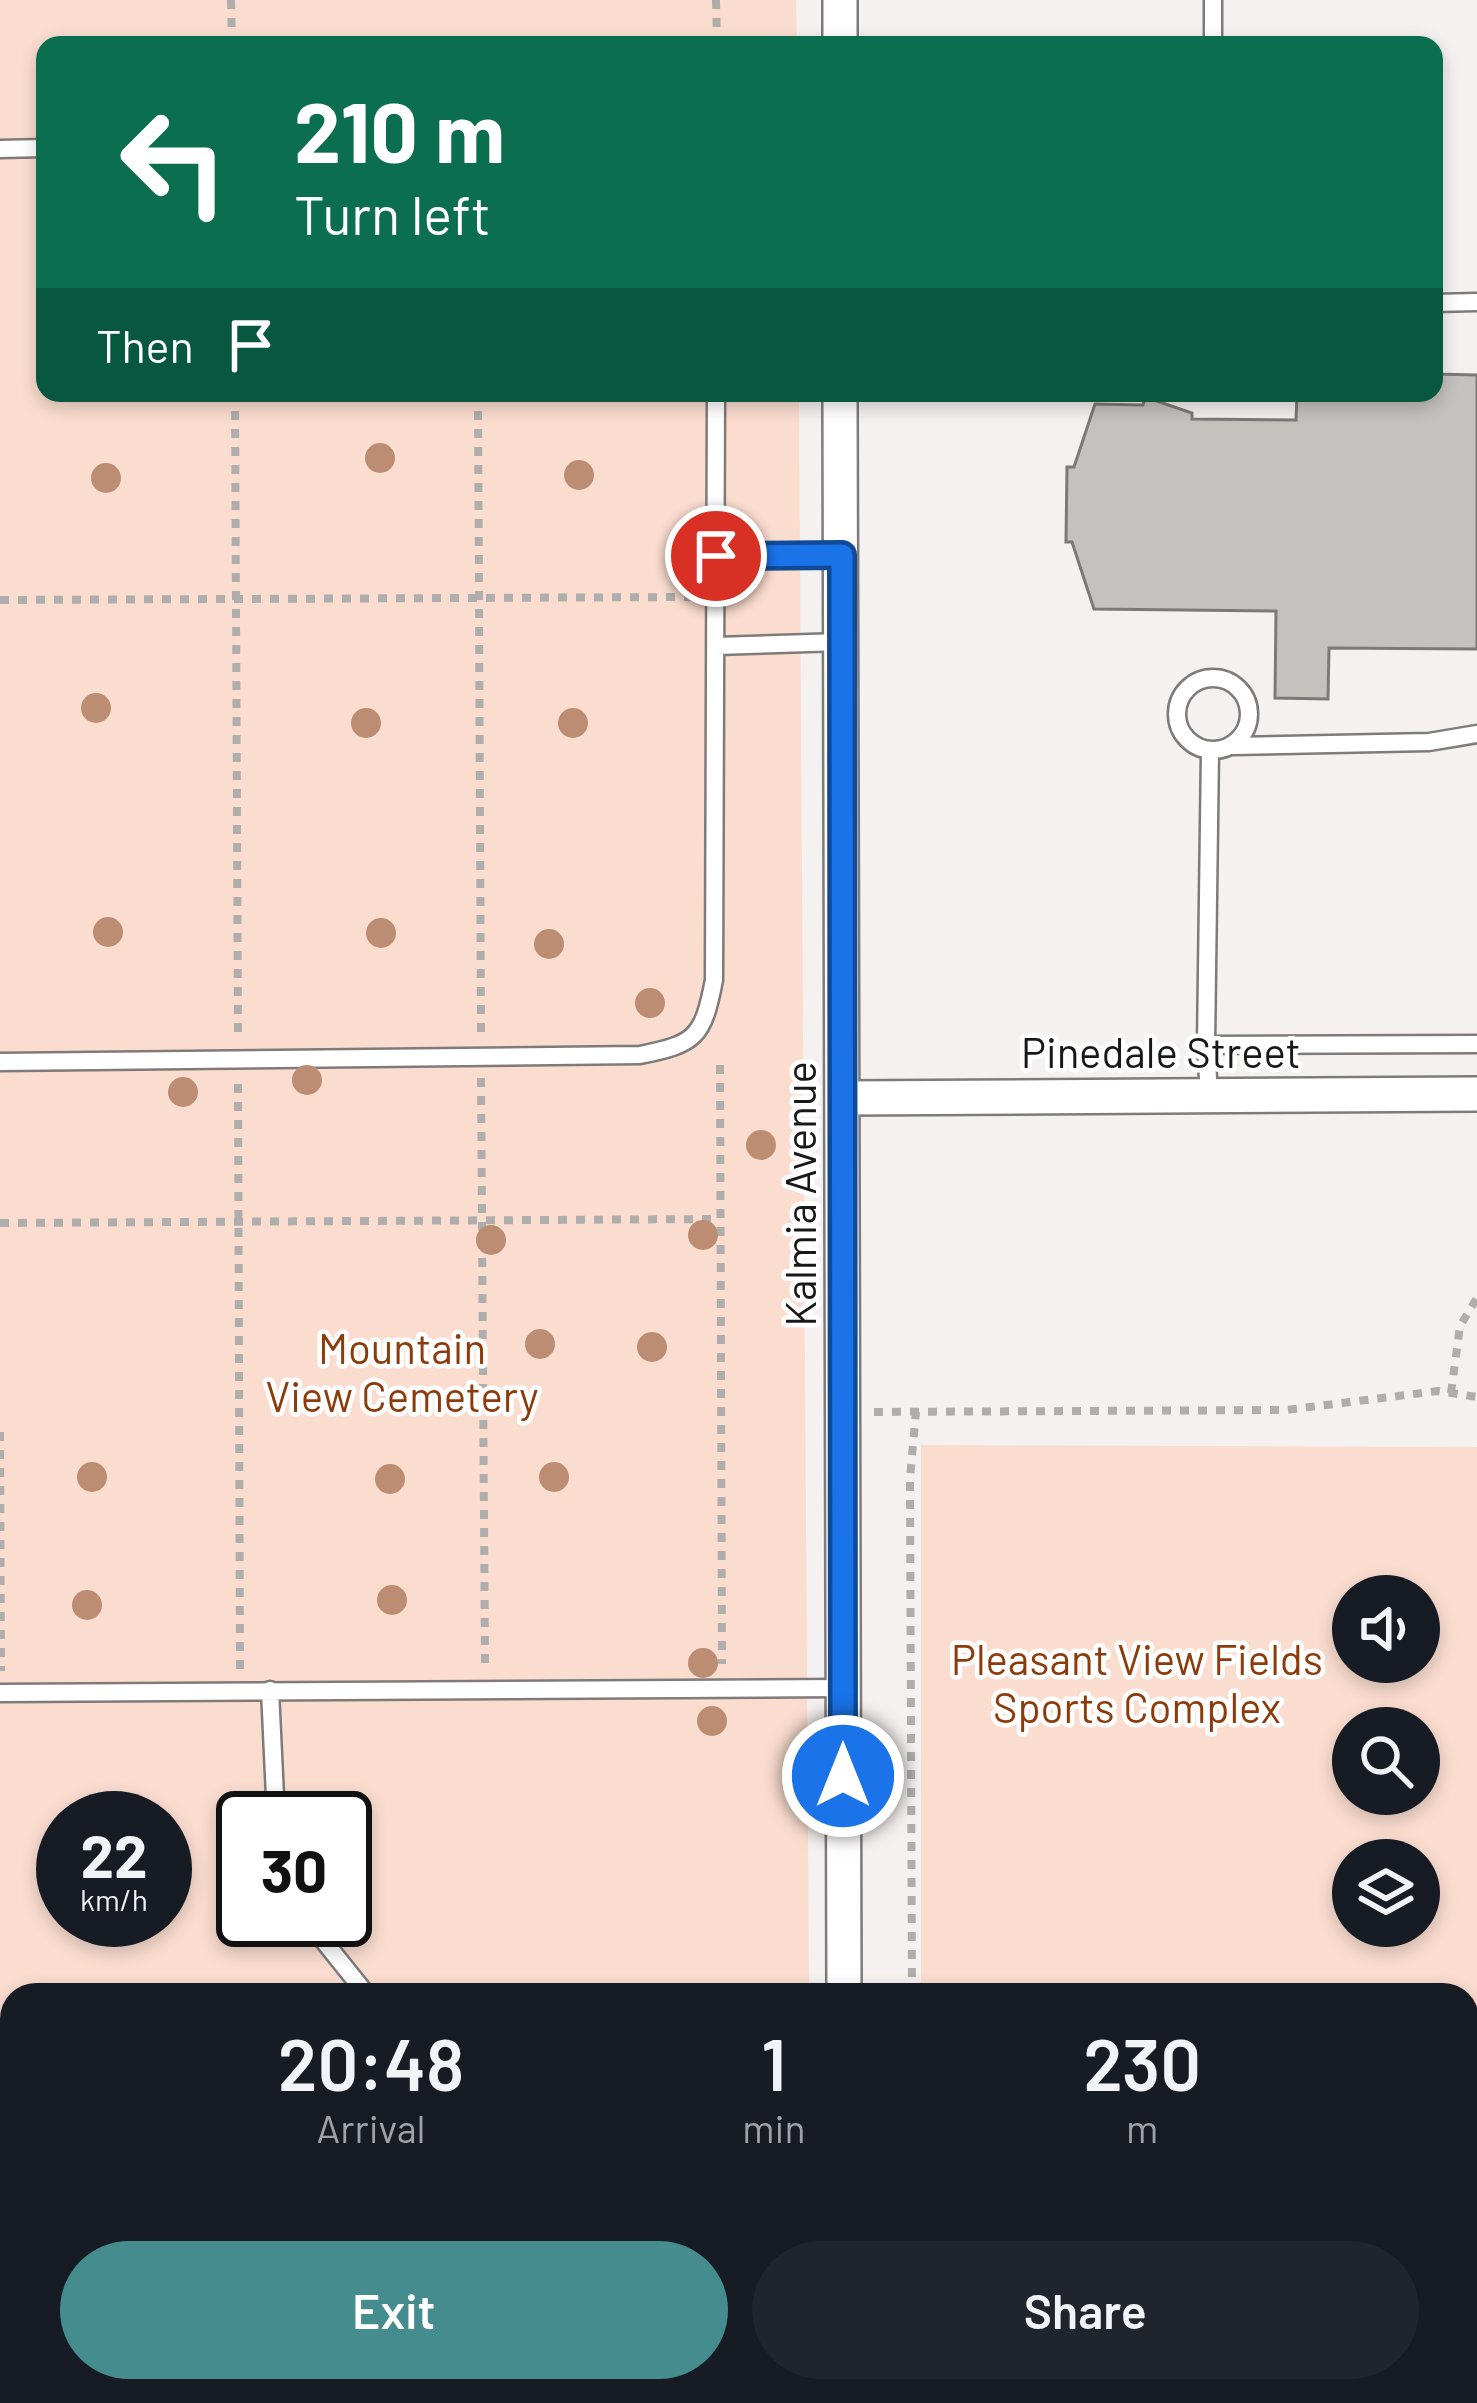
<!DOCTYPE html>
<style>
:root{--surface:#171b24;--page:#20242c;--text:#f1f3f6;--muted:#9ea1a6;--accent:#448c8d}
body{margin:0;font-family:Barlow,sans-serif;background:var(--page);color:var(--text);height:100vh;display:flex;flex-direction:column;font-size:45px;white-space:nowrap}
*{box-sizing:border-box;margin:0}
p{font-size:39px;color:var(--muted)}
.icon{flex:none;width:66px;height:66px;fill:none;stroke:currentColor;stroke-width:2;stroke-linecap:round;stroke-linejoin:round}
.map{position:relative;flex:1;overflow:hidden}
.sheet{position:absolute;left:0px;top:1983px;width:1479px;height:420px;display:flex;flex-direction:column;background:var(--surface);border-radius:36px 36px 0 0;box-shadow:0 6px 18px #0003}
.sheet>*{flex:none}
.banner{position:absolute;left:36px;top:36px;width:1407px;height:366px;border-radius:24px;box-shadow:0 6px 18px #0003;background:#0b6e4f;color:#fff;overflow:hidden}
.tools{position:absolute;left:1332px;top:1575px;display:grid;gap:24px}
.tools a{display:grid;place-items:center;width:108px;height:108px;border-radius:50%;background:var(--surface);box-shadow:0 6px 18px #0003;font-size:60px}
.speed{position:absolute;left:36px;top:1791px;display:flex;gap:24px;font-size:60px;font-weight:700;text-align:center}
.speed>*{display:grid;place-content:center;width:156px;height:156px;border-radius:50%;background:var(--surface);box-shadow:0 6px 18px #0003;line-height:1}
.speed small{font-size:30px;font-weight:400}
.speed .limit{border:6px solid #111;border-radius:18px;background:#fff;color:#111}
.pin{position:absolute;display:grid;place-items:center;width:102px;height:102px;color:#fff;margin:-51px;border:6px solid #fff;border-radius:50%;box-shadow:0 3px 12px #0007}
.me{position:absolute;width:132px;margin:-66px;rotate:0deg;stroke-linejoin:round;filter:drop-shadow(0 0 9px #0008)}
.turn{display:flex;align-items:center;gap:42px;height:252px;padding:0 60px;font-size:54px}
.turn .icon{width:156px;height:156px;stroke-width:2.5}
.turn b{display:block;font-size:84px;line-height:102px}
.then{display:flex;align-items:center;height:114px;padding:0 60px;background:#0003;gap:24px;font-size:45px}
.eta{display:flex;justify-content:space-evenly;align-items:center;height:204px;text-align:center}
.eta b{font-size:72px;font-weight:600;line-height:84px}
.action{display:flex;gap:24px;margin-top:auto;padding:24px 60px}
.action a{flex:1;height:138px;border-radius:72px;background:var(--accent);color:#fff;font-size:48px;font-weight:600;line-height:138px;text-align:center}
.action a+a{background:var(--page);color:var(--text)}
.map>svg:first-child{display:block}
.green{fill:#fbddd0;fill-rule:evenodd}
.building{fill:#c4c1bf;stroke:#7c7978;stroke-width:3}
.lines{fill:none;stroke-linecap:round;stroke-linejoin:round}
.service-casing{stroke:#7e7b7a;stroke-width:21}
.minor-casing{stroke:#7e7b7a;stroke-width:38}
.path{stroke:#b0adad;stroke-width:8;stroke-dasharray:9 9;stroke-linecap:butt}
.service{stroke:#fff;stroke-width:16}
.minor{stroke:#fff;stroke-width:33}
.tree{fill:#bc8d72}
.route-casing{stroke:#114b97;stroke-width:30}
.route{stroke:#1a73e8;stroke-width:21}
.labels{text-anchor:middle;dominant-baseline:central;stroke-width:9;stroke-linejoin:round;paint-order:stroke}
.street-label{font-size:42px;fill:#191818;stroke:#fff}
.park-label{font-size:42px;fill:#8d3b0b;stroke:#fff}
</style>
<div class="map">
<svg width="1477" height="2403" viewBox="0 0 1477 2403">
<rect width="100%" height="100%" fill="#f5f1f0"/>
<path class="green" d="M0,0H796L797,45H45V393H799L809,1995H12V2391H812V2403H0ZM63,1818H165V1920H63ZM243,1818H345V1920H243Z
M921,1445L1477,1447V2403H921V2391H1467V1995H921ZM1419,1596V1662H1353V1596ZM1419,1728V1794H1353V1728ZM1419,1860V1926H1353V1860Z"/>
<path class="building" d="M1434,374L1477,375V649L1329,648L1328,699L1275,698L1276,611L1094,609L1072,542H1066L1067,467H1074L1095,404L1143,405L1145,397L1192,413V419L1296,420L1297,393H1434Z"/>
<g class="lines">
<defs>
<path id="service" d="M1213,45V0
M0,149L45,148
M1434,303L1477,302
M716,556L842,555
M716,646L841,642
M1177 714a36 36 0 1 1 72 0a36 36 0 1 1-72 0Z
M1232,746L1429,742L1477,734
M1210,751L1206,1045L1477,1044
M1206,1045L1209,1095
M0,1062L640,1055C696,1044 703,1037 714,980L716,393
M270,1690L276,1818
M0,1693L843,1688
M307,1920L367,1995
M463,2391L466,2403"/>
<path id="minor" d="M840,0V45
M840,393L844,1995
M845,1098L1477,1094
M845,2391V2403"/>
</defs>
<use href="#service" class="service-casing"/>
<use href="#minor" class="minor-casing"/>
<path class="path" d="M231,0L232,45
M716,0L717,45
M235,393L238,1033
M478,393L481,1033
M0,600L691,597
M720,1065L722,1664
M481,1078L485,1663
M238,1084L240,1669
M0,1223L719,1219
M1451,1393L1460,1326L1477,1298
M874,1412L1286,1410L1438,1391L1477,1397
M0,1432L1,1671
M912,1995L910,1478L916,1412
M913,2391V2403"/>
<use href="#service" class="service"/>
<use href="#minor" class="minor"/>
</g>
<g class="tree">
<circle cx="380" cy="458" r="15"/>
<circle cx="579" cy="475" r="15"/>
<circle cx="106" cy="478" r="15"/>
<circle cx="96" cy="708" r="15"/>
<circle cx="366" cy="723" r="15"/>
<circle cx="573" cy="723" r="15"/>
<circle cx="108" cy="932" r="15"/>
<circle cx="381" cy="933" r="15"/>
<circle cx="549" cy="944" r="15"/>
<circle cx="650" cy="1003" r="15"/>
<circle cx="307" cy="1080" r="15"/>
<circle cx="183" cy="1092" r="15"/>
<circle cx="761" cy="1145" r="15"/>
<circle cx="703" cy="1235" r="15"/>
<circle cx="491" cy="1240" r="15"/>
<circle cx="540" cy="1344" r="15"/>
<circle cx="652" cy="1347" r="15"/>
<circle cx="92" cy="1477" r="15"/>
<circle cx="554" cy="1477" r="15"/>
<circle cx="390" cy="1479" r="15"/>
<circle cx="392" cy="1600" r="15"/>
<circle cx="87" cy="1605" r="15"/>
<circle cx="703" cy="1663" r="15"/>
<circle cx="712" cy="1721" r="15"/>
</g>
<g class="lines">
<defs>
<path id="route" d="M716,556L842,555L843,1776"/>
</defs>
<use href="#route" class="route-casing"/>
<use href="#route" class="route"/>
</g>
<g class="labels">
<g class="street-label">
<text x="1161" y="1051">Pinedale Street</text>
<text transform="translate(799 1194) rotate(-90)">Kalmia Avenue</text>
</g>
<g class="park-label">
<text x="402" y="1347">Mountain<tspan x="402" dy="48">View Cemetery</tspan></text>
<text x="1137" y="1658">Pleasant View Fields<tspan x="1137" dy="48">Sports Complex</tspan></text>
</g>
</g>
</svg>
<div class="tools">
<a><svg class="icon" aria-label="sound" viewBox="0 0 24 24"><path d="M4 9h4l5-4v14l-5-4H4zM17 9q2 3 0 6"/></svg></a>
<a><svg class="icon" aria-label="search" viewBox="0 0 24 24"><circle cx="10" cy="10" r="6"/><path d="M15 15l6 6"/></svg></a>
<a><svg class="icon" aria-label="layers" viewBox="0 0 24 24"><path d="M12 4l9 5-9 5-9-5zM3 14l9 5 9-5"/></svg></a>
</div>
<div class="speed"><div>22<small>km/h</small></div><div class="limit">30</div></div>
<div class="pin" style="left:716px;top:556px;background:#d93025"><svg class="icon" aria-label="arrive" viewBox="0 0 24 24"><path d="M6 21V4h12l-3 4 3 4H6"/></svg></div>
<svg class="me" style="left:843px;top:1776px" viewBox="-20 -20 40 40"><circle r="17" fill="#1a73e8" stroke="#fff" stroke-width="3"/><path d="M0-11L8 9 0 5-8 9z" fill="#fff"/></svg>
<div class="banner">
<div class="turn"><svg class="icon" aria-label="left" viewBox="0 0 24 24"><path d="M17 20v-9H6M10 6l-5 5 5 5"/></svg><div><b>210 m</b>Turn left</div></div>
<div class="then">Then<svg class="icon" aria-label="arrive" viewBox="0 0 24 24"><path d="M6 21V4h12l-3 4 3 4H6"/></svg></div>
</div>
<section class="sheet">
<div class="eta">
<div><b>20:48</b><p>Arrival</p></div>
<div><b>1</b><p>min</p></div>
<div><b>230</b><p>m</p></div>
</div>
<div class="action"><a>Exit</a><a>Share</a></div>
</section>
</div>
